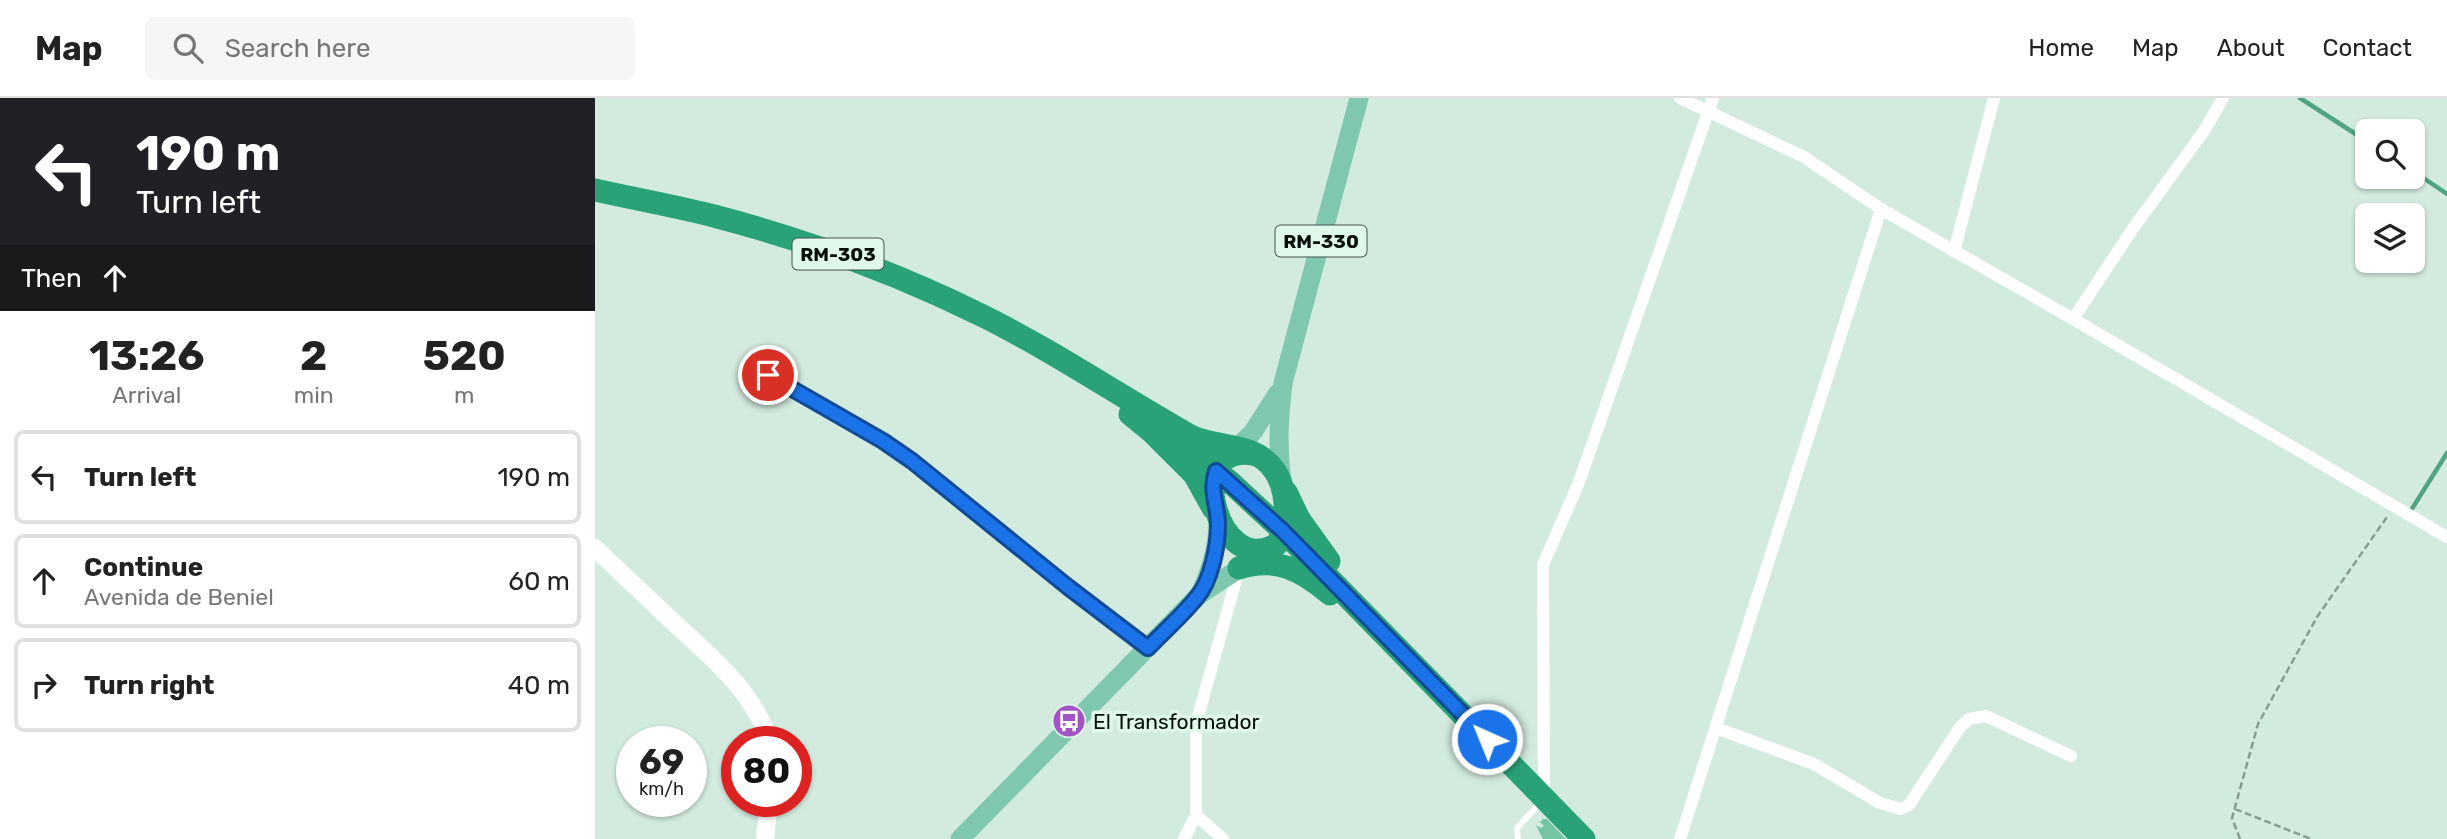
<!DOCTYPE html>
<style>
:root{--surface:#fff;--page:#f6f6f6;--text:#222;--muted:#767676;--line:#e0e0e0}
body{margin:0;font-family:Rubik,sans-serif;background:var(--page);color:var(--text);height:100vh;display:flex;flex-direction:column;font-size:26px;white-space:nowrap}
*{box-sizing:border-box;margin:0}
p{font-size:23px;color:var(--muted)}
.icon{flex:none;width:38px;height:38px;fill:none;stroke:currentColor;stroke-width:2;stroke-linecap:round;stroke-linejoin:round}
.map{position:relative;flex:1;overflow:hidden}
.panel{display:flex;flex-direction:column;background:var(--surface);width:595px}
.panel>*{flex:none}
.top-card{background:#202124;color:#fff;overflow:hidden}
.fabs{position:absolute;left:1760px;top:21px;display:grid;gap:14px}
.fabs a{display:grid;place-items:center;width:70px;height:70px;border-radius:10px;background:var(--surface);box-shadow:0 2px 5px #0004;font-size:35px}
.speed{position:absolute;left:21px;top:628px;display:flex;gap:14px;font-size:35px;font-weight:700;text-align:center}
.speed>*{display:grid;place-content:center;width:91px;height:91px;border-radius:50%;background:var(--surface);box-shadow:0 2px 5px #0004;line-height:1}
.speed small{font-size:18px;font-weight:400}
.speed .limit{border:10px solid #d22;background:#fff;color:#111}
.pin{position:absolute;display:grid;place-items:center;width:60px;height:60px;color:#fff;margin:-30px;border:4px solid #fff;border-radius:50%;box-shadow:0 2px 7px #0007}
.me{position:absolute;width:77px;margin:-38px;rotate:316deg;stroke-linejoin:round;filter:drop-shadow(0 0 5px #0008)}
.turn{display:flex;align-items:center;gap:24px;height:147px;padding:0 21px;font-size:32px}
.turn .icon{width:91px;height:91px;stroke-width:2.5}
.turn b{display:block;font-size:49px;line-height:60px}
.then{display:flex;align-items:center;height:66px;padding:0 21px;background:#0003;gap:14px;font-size:26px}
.eta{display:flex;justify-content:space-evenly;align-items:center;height:119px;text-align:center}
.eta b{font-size:42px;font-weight:700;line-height:49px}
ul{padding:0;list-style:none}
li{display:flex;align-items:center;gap:21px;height:94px;margin:0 14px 10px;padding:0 7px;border:4px solid var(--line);border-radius:10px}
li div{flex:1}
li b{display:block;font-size:26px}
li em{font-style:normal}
header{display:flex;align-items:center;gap:42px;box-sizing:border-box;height:98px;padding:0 35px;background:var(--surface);border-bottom:2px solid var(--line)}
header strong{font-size:33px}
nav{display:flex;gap:38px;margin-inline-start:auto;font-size:24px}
.search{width:490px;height:63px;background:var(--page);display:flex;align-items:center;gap:18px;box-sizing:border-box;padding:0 24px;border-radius:10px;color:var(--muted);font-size:26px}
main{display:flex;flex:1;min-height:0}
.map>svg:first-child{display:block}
.green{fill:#74c5a2}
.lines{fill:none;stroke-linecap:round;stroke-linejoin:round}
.stream{stroke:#51a482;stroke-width:4.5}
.path{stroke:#899b92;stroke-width:2.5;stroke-dasharray:7 3.5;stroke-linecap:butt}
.lane{stroke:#fff;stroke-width:6}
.street{stroke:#fff;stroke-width:12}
.secondary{stroke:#fff;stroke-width:18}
.primary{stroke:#7fc7ae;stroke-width:19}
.highway{stroke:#29a278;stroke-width:23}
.route-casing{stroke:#114b97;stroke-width:18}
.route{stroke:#1a73e8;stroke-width:12}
.labels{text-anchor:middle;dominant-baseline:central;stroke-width:7;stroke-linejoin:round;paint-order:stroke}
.shield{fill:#e0f8ec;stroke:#47544e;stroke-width:2}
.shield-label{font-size:19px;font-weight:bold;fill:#060e0a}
.poi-label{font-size:21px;fill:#060e0a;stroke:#e0f8ec;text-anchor:start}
</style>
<header>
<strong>Map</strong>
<div class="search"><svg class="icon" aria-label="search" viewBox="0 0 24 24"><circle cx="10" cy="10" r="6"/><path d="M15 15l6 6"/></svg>Search here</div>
<nav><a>Home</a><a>Map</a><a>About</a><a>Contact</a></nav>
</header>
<main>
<section class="panel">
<div class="top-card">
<div class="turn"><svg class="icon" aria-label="left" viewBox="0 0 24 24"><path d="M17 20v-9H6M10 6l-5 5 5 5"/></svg><div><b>190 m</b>Turn left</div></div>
<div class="then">Then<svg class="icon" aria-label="ahead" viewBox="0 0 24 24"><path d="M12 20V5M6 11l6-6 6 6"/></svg></div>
</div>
<div class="eta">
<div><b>13:26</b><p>Arrival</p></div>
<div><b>2</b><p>min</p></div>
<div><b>520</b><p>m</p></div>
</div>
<ul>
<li><svg class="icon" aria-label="left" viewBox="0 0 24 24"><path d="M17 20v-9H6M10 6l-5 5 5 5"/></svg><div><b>Turn left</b></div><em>190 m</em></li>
<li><svg class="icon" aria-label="ahead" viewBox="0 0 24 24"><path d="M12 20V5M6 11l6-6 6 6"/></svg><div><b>Continue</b><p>Avenida de Beniel</p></div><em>60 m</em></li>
<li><svg class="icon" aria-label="right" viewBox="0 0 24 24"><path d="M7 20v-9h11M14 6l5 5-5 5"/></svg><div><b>Turn right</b></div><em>40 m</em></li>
</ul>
</section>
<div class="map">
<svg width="1852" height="741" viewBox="0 0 1852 741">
<rect width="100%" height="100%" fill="#d3ebdf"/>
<path class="green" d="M948,721H952L971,741H948L941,727L946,730L949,728L945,724Z"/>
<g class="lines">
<path class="stream" d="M1705,0L1773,44
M1818,73L1852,96
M1815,414L1852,355"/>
<path class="path" d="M1640,711L1716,741
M1645,741L1637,720L1663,626L1722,519L1792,419"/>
<path class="lane" d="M923,741L922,730L946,704"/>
<path class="street" d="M1085,0L1209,59L1286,111L1085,741
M1286,111L1478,221L1539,129L1609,33L1628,0
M1359,154L1399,0
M1478,221L1852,439
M173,277L287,343L318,363L473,489L553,550
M1121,630L1219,666L1285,705L1306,711L1314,707L1365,629L1374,621L1391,618L1476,658
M949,700L948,467L984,384L1118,0
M601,717L628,741
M589,741L601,717V626L644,471"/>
<path class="secondary" d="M0,450C26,475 52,499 78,524C115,558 160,594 174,644
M170,741L174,704"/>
<path class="primary" d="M633,359L658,334L683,295
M687,384C682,348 684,321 688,285L764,0
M605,496C616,472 624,446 623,418
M365,741L604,497L657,462"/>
<path class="highway" d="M0,92C40,101 80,108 119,118C211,142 301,175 386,217C457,252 523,297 592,336C617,351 654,343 675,367C692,385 696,425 682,446C623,484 583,338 662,357
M535,316L557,334L599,376L618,410
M575,338L635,384L688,433L989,741
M691,394L704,421L734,463
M644,470C681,458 707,472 735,496"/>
</g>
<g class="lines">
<defs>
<path id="route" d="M173,277L288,343L317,363L473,489L553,550C569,533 588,517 602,499C616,483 623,448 623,427C623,407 614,393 621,373L688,433L892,641"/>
</defs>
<use href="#route" class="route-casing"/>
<use href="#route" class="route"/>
</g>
<defs>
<symbol id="bus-disc" viewBox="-11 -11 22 22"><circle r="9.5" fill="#a253c4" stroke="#e0f8ec"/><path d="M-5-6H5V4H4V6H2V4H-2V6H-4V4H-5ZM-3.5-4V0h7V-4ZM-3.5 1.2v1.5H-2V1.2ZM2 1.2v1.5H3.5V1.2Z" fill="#fff"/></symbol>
</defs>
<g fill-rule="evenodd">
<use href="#bus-disc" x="455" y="604" width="38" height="38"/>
</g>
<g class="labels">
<g class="shield">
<rect x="680.5" y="127.5" width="91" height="31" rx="5"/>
<rect x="197.5" y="140.5" width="91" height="31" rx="5"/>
</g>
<g class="shield-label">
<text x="726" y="143">RM-330</text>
<text x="243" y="156">RM-303</text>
</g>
<g class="poi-label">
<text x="498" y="623">El Transformador</text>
</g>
</g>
</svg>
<div class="fabs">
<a><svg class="icon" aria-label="search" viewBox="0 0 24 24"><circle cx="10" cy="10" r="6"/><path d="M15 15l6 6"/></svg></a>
<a><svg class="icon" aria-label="layers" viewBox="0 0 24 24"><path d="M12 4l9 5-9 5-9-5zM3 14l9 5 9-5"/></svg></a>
</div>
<div class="speed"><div>69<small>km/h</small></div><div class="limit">80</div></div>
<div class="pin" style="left:173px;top:277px;background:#d93025"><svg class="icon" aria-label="arrive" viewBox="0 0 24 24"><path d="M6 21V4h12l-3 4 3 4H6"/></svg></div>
<svg class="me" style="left:892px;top:641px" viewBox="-20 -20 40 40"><circle r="17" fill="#1a73e8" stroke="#fff" stroke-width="3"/><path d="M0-11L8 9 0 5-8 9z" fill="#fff"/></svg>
</div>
</main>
